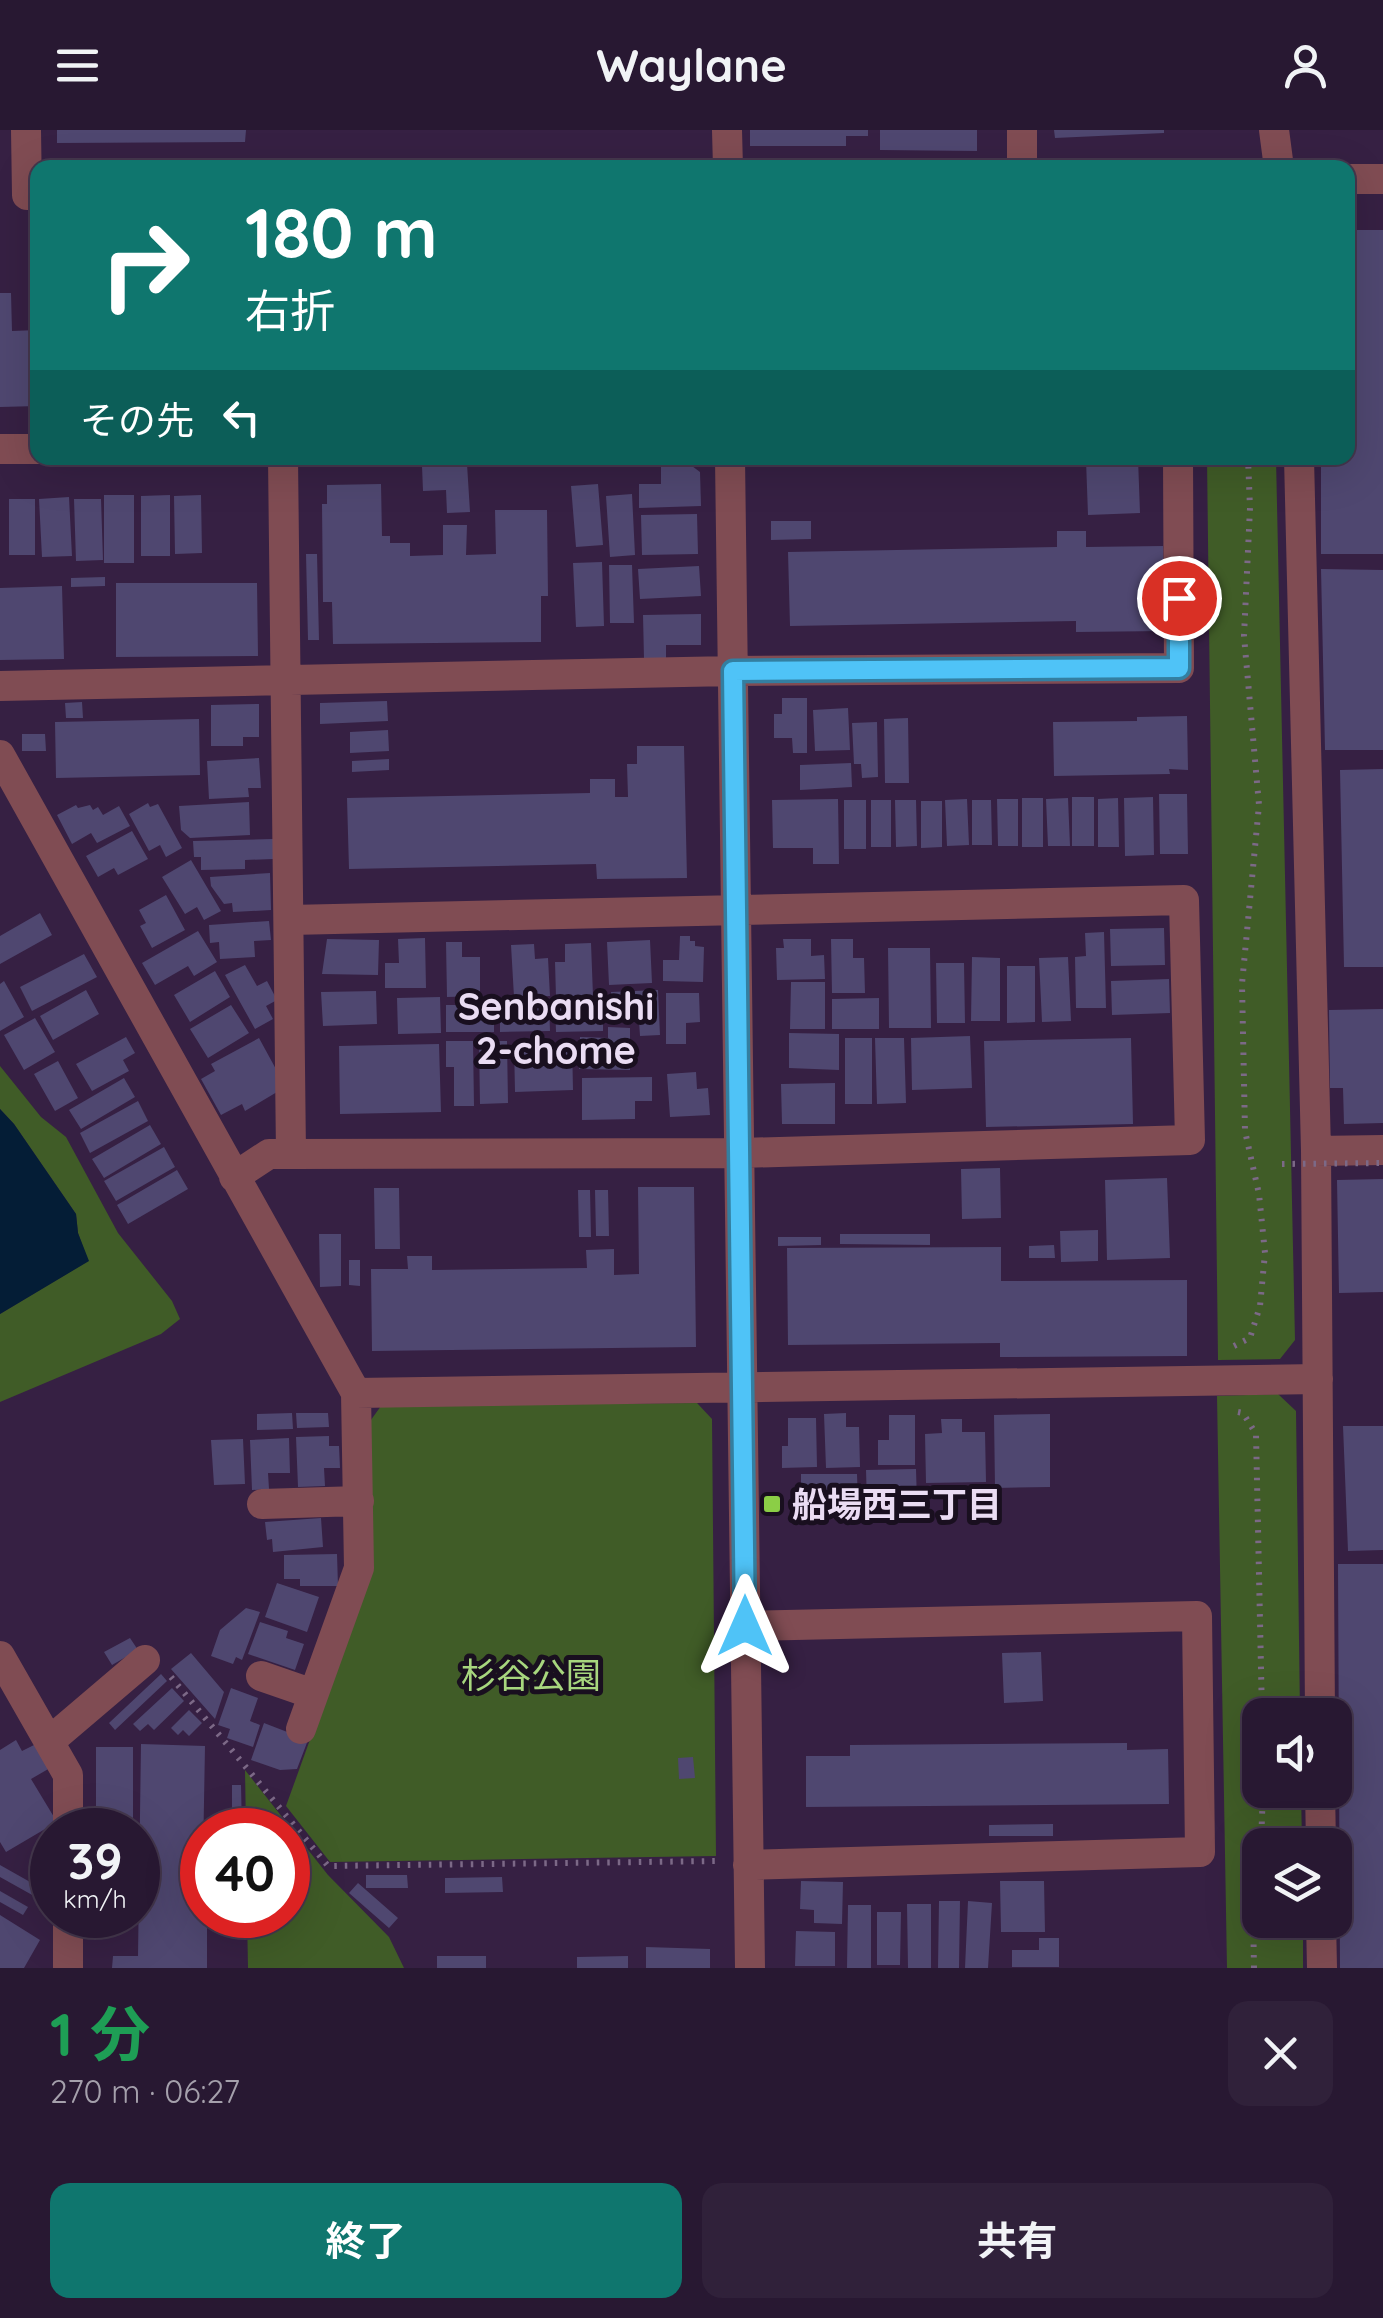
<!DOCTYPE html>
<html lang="ja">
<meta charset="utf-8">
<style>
:root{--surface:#281832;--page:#30213a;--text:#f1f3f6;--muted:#a5a0ac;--line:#44374d;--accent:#0f766e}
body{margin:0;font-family:Quicksand,"Noto Sans JP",sans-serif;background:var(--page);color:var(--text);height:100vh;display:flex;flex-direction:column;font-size:38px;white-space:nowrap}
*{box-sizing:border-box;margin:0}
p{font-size:32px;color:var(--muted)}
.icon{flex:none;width:55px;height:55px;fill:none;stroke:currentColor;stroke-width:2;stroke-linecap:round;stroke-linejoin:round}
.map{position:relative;height:1838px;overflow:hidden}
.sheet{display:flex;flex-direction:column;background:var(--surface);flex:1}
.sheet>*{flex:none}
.hud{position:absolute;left:30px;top:30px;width:1325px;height:305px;border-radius:20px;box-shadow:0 10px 40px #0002,0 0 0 2px var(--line);background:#0f766e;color:#fff;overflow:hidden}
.buttons{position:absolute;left:1242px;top:1568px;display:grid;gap:20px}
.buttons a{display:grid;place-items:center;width:110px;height:110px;border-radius:20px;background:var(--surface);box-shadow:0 10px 40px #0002,0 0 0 2px var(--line);font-size:50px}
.speed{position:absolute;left:30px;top:1678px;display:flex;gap:20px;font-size:50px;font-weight:700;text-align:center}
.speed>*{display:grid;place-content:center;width:130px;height:130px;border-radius:50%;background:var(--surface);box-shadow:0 10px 40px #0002,0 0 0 2px var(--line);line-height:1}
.speed small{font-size:25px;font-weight:400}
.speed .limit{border:15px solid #d22;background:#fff;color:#111}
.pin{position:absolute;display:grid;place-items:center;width:85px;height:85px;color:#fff;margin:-42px;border:5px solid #fff;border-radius:50%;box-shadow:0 2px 10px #0007}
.me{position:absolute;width:110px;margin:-55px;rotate:0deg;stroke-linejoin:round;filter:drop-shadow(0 0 8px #0008)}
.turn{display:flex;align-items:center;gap:35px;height:210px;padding:0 50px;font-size:45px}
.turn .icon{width:130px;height:130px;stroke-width:2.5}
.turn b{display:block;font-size:70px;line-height:85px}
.then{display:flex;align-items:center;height:95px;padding:0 50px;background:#0003;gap:20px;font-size:38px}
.round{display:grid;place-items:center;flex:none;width:105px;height:105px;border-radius:20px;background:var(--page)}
.head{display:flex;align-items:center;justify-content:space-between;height:170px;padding:0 50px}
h1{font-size:60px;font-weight:700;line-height:75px;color:#1e9e55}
.cta{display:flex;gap:20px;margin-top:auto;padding:20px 50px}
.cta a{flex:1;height:115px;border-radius:20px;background:var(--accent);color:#fff;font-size:40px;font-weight:700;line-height:115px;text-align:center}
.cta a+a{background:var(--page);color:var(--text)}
header{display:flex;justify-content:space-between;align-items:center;height:130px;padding:0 50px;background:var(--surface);font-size:45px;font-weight:700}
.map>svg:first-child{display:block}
.green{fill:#405c27}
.water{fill:#041d36}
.building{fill:#4f4770}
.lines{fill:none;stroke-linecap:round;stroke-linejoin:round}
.path{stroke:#7c6987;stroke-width:6;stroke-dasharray:2.5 8;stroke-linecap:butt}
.minor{stroke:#804c53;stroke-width:30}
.path-bridge{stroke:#7c6987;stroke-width:6;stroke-dasharray:2.5 8;stroke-linecap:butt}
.route-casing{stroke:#337fa1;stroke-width:25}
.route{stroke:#4fc3f7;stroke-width:18}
.poi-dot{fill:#8bce46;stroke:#190f1f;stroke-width:4}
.labels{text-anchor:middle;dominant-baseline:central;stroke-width:10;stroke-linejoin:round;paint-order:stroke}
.poi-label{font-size:35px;font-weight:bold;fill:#eadcf3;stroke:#190f1f;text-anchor:start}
.park-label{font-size:35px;fill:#a7d67e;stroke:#190f1f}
.neighbourhood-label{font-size:38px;font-weight:bold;fill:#eadcf3;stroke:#190f1f}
</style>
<header><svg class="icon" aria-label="menu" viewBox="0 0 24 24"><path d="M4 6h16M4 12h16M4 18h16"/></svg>Waylane<svg class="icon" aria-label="person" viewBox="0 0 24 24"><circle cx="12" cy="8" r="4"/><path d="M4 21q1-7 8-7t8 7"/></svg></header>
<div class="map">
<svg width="1383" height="1838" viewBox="0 0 1383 1838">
<rect width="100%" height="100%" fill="#362043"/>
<path class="green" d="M1207,328H1276L1295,1210L1280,1229L1218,1230Z
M0,936L41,987L66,1007L118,1103L172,1171L180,1189L161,1204L0,1272V1184L88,1131L78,1103L76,1084L14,994L0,979Z
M1278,1264L1296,1281L1300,1585H1260V1660H1301L1302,1715H1260V1790H1303V1838H1227L1217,1266Z
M697,1273L712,1289L716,1726L330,1732L286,1676L372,1438L368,1294L381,1276Z
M245,1640L328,1745L389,1807L404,1838H248L247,1785H288V1700H246Z"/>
<path class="water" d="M0,979L14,994L76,1084L78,1103L89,1131L0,1184Z"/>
<path class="building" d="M57,0H246L245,12L57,13Z
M750,0H868V6H846V16H750Z
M880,0H977V21L880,20Z
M1054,0H1164V3L1055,8Z
M1348,100H1383V424H1321V328H1348Z
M0,163H11L12,201L38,200V276L0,277Z
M1138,328L1140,383L1088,385L1086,330Z
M661,333H688L700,342L701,376L639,378V354H661Z
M467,334L470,382L447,383L446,360L423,361L422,336Z
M381,354L382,406H390V413H410V426L443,425V395H467L466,425L496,424L495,380H547L548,466H541V512L333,514L332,472H323L322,374H327V355Z
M598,354L603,415L576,417L571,356Z
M632,364L635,425L610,427L606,366Z
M104,365H134V433H104Z
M170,365V426H141V366Z
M201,365L202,423L175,424L174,366Z
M69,367L72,426L42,427L39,369Z
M9,369H35V425H9Z
M74,369H101L103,430L76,431Z
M697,384L698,424L642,425L641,385Z
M771,391H811V409L771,410Z
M1057,401H1086V417L1163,416L1165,501L1076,502V491L790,496L788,422L1057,417Z
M306,424H317L319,510H308Z
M602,432L604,496L576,497L573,433Z
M609,435H632L634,493H610Z
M699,436L701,466L640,469L638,439Z
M1321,439L1383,440V620H1325Z
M105,447V456L71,457V448Z
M116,453H257L258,526L116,527Z
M62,456L64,529L0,530V458Z
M701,484V515H666V528L644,529L643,485Z
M782,568H807V623H793L792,608H774V584H782Z
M387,571L388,591L320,594V573Z
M82,572L83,588H66L65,573Z
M259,574V607H243V616H211V575Z
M848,578L850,620L815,621L813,580Z
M1187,586L1188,640L1169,639L1170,644L1054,646L1053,592L1137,591V587Z
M908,588L909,653H885L884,589Z
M199,589L200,645L56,648L55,592Z
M877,592L878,647L862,648L861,634H854L852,593Z
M388,600L389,621L350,623V602Z
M22,604H45L46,621H22Z
M637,616H684L687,748L597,749L596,734L349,739L347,668L590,663V649H615V667H628L627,634H637Z
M259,628L261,658H248L249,667L209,669L207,631Z
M389,629V640L352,642V631Z
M851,633L852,657L800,660V635Z
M1383,639V837H1344L1340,640Z
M1159,664H1187L1188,724H1160Z
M1072,667H1094V716H1072Z
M1153,667L1154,725L1125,726L1124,668Z
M1022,668H1043V717H1022Z
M1068,668L1070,716H1048L1046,669Z
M1118,668L1119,717H1098V669Z
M838,669L839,734H813V718H773L772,670Z
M967,669L969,715L947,716L945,670Z
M997,669H1018V716H998Z
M844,670H866V719H844Z
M871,670H891V717H871Z
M895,670H916L917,716L896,717Z
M972,670H991L992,715H972Z
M921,671H942V717L921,718Z
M249,672L250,705L190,708L181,700L179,676Z
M148,673L150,677L158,674L182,718L166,727L160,715L149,721L129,684Z
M76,675L78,678L90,675L93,680L98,677L103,685L119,676L130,696L97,713L91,703L72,714L57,685Z
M132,701L148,729L118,745L114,738L98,747L86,726Z
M273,709V729L245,730V739L201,740V727H194L193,711Z
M191,730L221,781L204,790L197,777L185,784L162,747Z
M270,743L271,780L233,782L232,773L224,774L211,756L210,747Z
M166,765L185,800L152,818L140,796L146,793L139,780Z
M40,783L52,805L0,834V806Z
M269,791L271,810L254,811L255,827L220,829L219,812L210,813L209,795Z
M1164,798L1165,835L1111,836L1110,799Z
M198,801L217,832L194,846L188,836L155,855L142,833Z
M1104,802L1106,878H1076L1075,827L1086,826L1085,803Z
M680,806H690V811H695V816L704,817L703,852L663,851V830H679Z
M425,808L426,858H385V833H399L398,809Z
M327,809L379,810L378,845L322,844Z
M783,809H811V826L824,825L825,849L777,850L776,818H784Z
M831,809H853V828H864L865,863H832Z
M650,810L652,853L609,855L607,812Z
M446,812H462V827H480V866L447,867Z
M591,813L593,866L556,867L555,832H565V814Z
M534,814L535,829L548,828L550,866L514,867L511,815Z
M888,818H930L931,898H889Z
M84,824L97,847L32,881L20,857Z
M972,827L1000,828V891H971Z
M1068,827L1071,891L1042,892L1039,828Z
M936,833H964L965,893H937Z
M245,835L257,856L267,851L277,870L266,876L273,889L255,899L225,845Z
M1007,836H1035V892L1007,893Z
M215,841L230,867L190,892L174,865Z
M1169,849L1170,883L1112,885L1111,851Z
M4,851L24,887L0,901V854Z
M791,852H825V899H790Z
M86,860L99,884L53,910L40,886Z
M658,860L660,905L640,906L639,891L612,892L611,862Z
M376,861L377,894L323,896L321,862Z
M666,863H699L700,892L686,893V914H666Z
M440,867L441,903L398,904L397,868Z
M879,868V899H832V869Z
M603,870V901L556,902L555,871Z
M549,873L550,901L500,902V875Z
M231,875L249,903L208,928L190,899Z
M446,875H494V902H446Z
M1383,879V993L1344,994L1343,958H1330L1329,880Z
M35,888L55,922L24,940L4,905Z
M608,897L630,898V940L579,939L580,907L608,908Z
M789,903L839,904V940L789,938Z
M970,906L972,958L912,960L911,908Z
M126,907L135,923L123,930L129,941L92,961L76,934Z
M259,908L277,941V962L245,981L242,974L221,985L201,949L215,941L211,934Z
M845,908H872V974H845Z
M875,908H904L906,973L877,974Z
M1131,908L1133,994L986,997L984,911Z
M446,911H473L474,976H454V937H446Z
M479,911H507L508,973L480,974Z
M572,913L573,960L515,962L514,914Z
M439,914L441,982L340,984L339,916Z
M58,931L78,968L55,981L34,944Z
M696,942L697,959L708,958L710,985L670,987L667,944Z
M652,947V971H635V989L582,990V948Z
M124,948L135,967L81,999L69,980Z
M835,953V994H782L781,954Z
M138,971L148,991L90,1023L80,1003Z
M150,995L161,1014L104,1048L92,1029Z
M164,1017L175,1037L116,1071L104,1051Z
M1000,1038L1001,1088L962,1089L961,1039Z
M177,1040L188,1059L128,1094L117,1075Z
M1167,1048L1170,1128L1107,1130L1105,1050Z
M1383,1049V1162L1339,1163L1337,1050Z
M638,1057H694L696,1217L372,1221L371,1139H408L407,1126H432V1140L587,1138L586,1120L614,1119V1145L639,1144Z
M374,1058H399L400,1119H375Z
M578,1060H590L591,1107H579Z
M595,1060H608L609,1106H596Z
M1098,1100V1131L1061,1132L1060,1101Z
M319,1104H341V1156L320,1157Z
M840,1104H930V1115L840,1114Z
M778,1107H821V1115L778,1116Z
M1054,1115L1055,1128H1029V1116Z
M1001,1117V1151L1187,1150V1226L1000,1227V1213L788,1215L787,1118Z
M349,1130H360V1156L349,1155Z
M292,1283L293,1299L257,1300V1284Z
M296,1283H328L329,1297L297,1298Z
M846,1283V1297H859L860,1337L826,1338L824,1284Z
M1050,1284V1357L995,1358L994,1285Z
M889,1285H915V1335H878V1310H889Z
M788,1288H816L817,1337L782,1338V1316H788Z
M941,1289H962V1302H985L986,1352L926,1353L925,1304L942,1303Z
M1343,1296H1383V1420L1348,1421Z
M329,1306V1316H339L340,1338H324L325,1356L298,1357L296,1307Z
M289,1308L290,1343H268L269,1359L252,1360L250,1310Z
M243,1309L245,1354L214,1355L211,1310Z
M916,1339L917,1372L867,1373L866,1340Z
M801,1344H857L858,1374L801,1375Z
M321,1388L323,1417L273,1422L272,1409L267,1410L265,1392Z
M337,1424L338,1456H300V1449H284V1425Z
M1338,1434H1383V1838H1340Z
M277,1453L319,1467L307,1502L265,1487Z
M246,1478L260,1482L242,1530L236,1527L233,1534L211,1526L220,1500Z
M260,1492L288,1501L286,1508L304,1514L295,1540L248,1524Z
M130,1508L138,1520L112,1535L104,1522Z
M1041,1522L1043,1571L1004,1573L1002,1523Z
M191,1523L224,1562L215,1589L171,1539Z
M161,1544L167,1551L115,1600L109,1593Z
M172,1558L184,1571L154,1600L148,1594L140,1601L133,1594Z
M231,1558L258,1568L250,1591L260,1595L253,1617L227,1608L230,1599L218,1595Z
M189,1580L202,1593L189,1606L183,1600L178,1605L171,1598Z
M264,1593L308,1610L297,1639L280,1640L251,1630Z
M16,1610L22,1621L36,1614L50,1638L31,1649L57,1692L6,1722L0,1712V1620Z
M1127,1613V1620L1168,1619L1169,1674L806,1677V1626H850V1615Z
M141,1614L205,1616L202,1785H207V1838H112L113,1826H138Z
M96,1617H133V1700H96Z
M693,1627L695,1648L679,1649L678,1628Z
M232,1655H241L242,1700H232Z
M1053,1694V1706H989V1695Z
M0,1735L39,1757L34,1766L0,1747Z
M366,1745H407L408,1758H366Z
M502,1747L503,1762L445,1763V1748Z
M801,1751L843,1752L842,1794L814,1793V1780L800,1779Z
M1000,1751H1044L1045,1802H1001Z
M358,1753L398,1788L389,1798L349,1763Z
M0,1761L28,1777L23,1785L0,1772Z
M939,1771H960L959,1838H938Z
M968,1771L992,1773L988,1838H965Z
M907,1774H931V1838H908Z
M848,1775H871V1838H847Z
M877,1782H901L900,1835H877Z
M0,1785L40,1810L24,1838H0Z
M796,1801L835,1802V1836H795Z
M1039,1808H1059V1837H1012V1820H1039Z
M646,1817L710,1819V1838H646Z
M437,1826H486V1838H437Z
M628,1826V1838H577V1827Z"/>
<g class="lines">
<path class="path" d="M1234,1216L1250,1208L1260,1176L1265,1123L1259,1064L1245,1001L1242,854L1259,675L1244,506L1250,378L1248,328
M1238,1282L1243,1283L1256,1304L1262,1585
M171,1547L328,1736L720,1731
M1261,1715L1263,1660
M1254,1838L1253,1781L1260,1723"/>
<path class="minor" d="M26,0L27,65
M727,0L728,38
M1274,0L1279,38
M1022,38V0
M1348,49H1383
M0,319H38
M730,328L750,1838
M1299,328L1316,1021L1320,1585
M0,556L733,541L1179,538L1178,328
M0,625L356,1263L1318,1249
M290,790L1184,770L1190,1010L741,1023L291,1024
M1316,1021L1383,1020
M234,1047L269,1024H291L283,328
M262,1374L359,1371
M745,1496L1197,1486L1200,1722L748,1735
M0,1526L68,1645V1700
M261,1546L313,1564
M301,1599L359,1438L356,1263
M51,1610L145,1530
M1320,1660L1321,1715
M1321,1790L1322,1838
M68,1838V1785"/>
<path class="path-bridge" d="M1282,1034L1383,1033"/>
</g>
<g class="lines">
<defs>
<path id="route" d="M745,1496L733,541L1179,538V468"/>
</defs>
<use href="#route" class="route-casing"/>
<use href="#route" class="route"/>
</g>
<rect class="poi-dot" x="762" y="1364" width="20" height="20" rx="5"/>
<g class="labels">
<g class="poi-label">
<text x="792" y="1374">船場西三丁目</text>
</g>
<g class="park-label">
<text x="531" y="1545">杉谷公園</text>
</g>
<g class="neighbourhood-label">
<text x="556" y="876">Senbanishi<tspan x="556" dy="44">2-chome</tspan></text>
</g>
</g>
</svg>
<div class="buttons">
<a><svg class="icon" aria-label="sound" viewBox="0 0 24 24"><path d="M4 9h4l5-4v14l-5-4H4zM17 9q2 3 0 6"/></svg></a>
<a><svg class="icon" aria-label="layers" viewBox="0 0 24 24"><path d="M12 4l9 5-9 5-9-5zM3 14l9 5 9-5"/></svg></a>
</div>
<div class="speed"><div>39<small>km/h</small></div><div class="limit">40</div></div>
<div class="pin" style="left:1179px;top:468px;background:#d93025"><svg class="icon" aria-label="arrive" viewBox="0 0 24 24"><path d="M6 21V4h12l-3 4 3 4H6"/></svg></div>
<svg class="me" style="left:745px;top:1496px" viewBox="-20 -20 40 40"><path d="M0-17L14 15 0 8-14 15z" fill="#4fc3f7" stroke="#fff" stroke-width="4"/></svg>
<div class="hud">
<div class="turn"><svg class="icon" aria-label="right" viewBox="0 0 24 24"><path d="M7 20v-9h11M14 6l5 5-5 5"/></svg><div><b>180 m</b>右折</div></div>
<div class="then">その先<svg class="icon" aria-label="left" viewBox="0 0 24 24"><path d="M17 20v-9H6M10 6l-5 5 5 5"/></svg></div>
</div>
</div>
<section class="sheet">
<div class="head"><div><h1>1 分</h1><p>270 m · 06:27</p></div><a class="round"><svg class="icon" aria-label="close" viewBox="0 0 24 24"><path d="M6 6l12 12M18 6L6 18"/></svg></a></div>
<div class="cta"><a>終了</a><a>共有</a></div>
</section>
